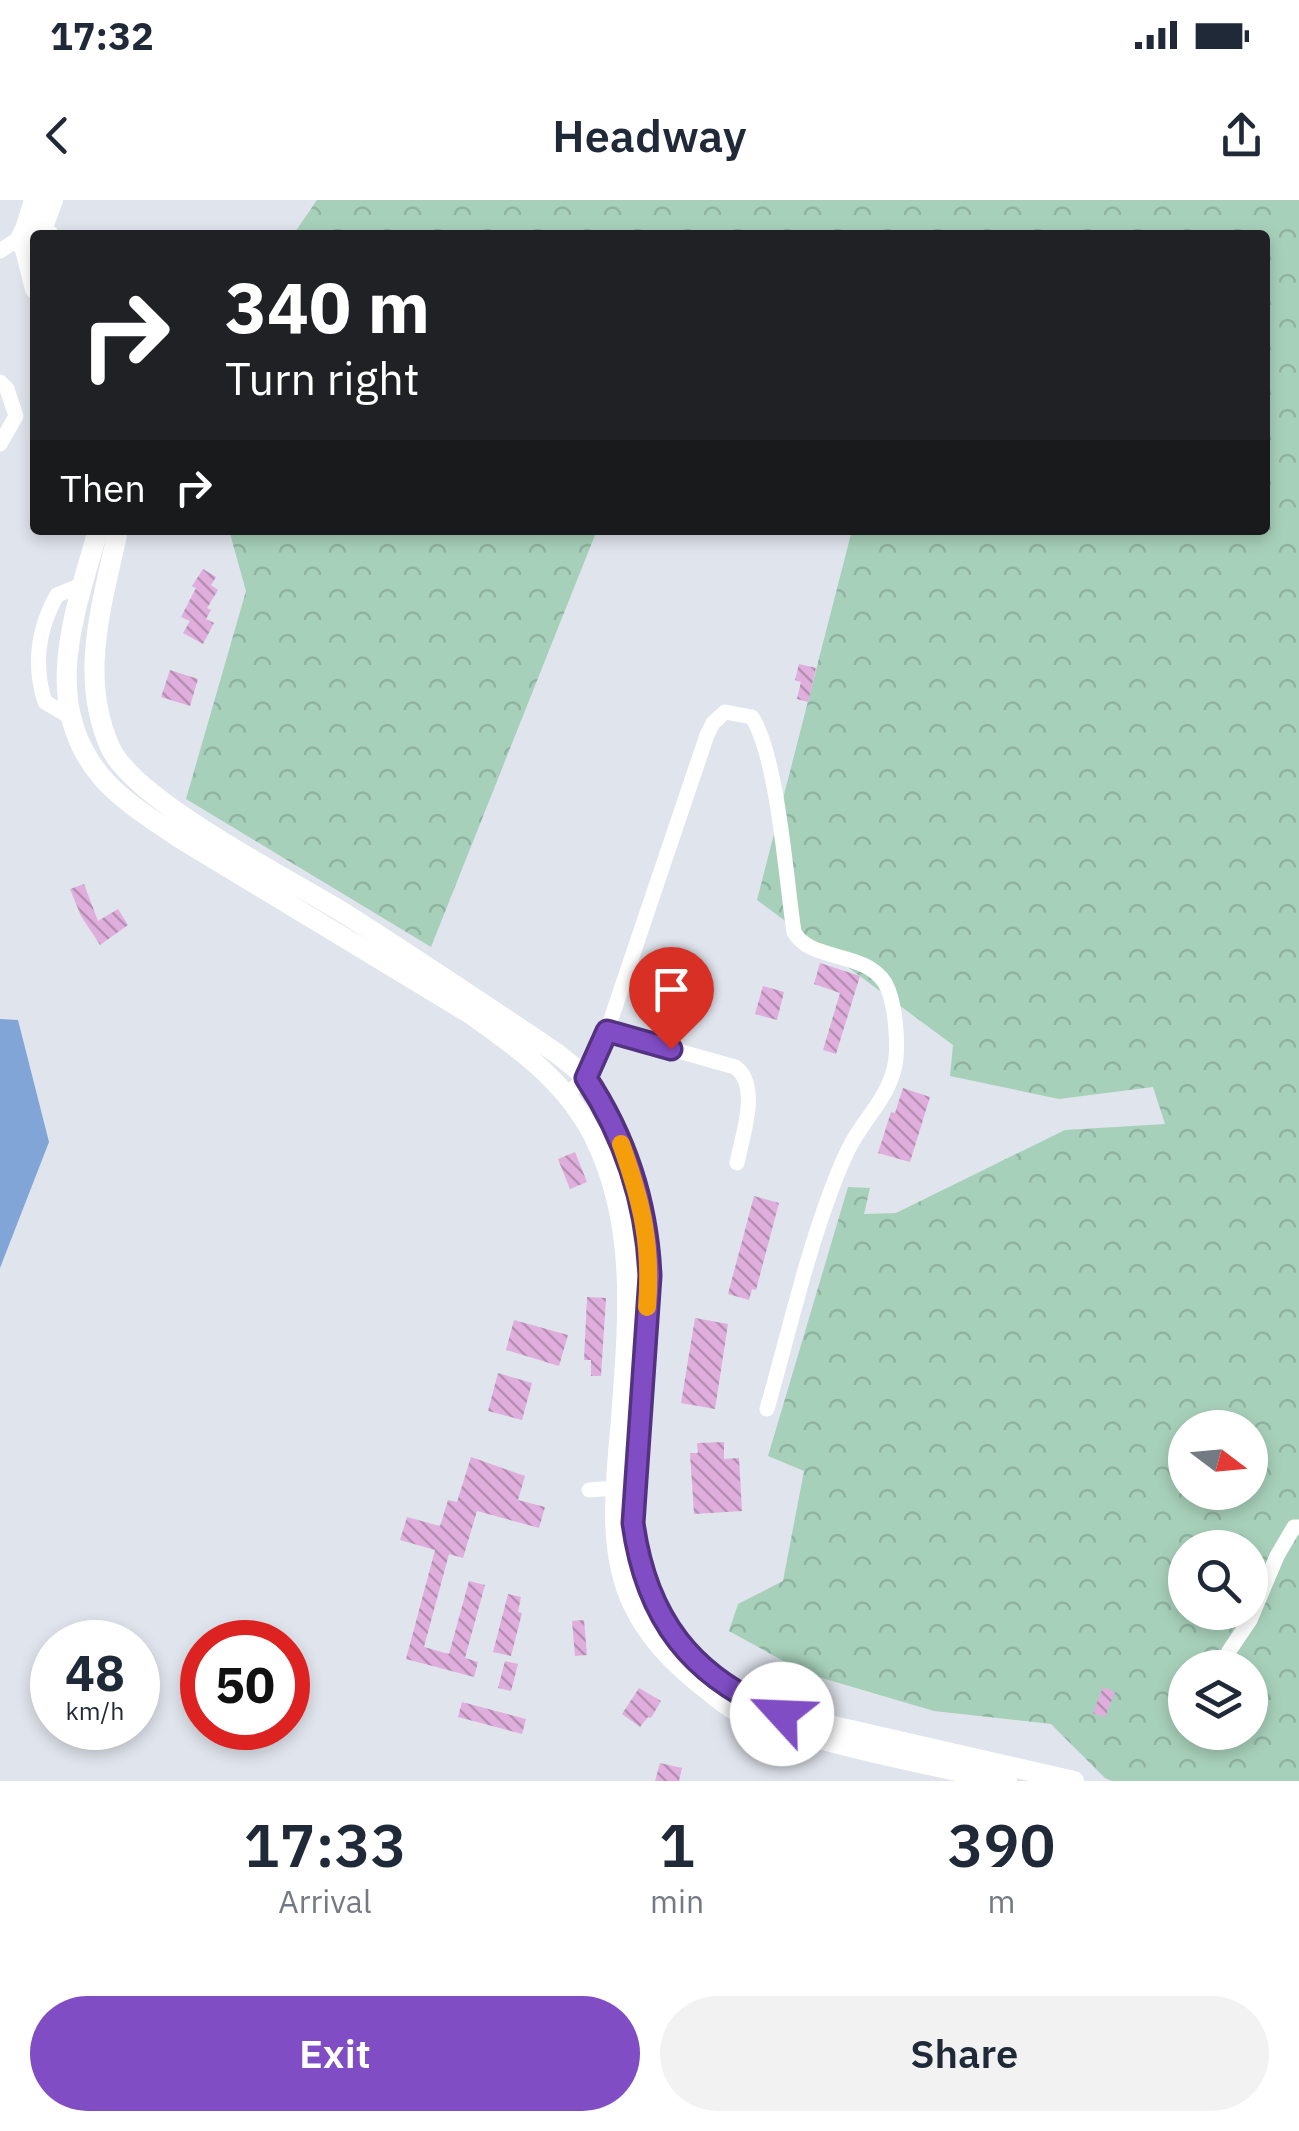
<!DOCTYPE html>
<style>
:root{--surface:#fff;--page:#f2f2f3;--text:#1f2937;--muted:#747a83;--accent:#804dc5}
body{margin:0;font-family:"IBM Plex Sans",sans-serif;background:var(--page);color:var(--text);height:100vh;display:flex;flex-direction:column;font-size:38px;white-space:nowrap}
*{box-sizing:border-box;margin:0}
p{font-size:32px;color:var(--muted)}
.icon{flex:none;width:55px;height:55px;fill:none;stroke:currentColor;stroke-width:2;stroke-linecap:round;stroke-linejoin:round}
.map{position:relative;height:1581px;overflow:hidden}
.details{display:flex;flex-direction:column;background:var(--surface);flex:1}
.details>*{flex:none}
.guide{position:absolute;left:30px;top:30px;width:1240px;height:305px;border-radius:10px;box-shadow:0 5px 15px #0003;background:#202124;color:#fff;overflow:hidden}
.needle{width:65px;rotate:106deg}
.fabs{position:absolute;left:1168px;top:1210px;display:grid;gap:20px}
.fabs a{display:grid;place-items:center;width:100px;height:100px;border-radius:50%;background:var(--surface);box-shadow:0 5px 15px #0003;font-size:50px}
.speed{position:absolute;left:30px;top:1420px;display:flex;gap:20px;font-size:50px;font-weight:700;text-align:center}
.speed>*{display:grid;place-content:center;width:130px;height:130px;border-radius:50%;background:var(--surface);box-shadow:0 5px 15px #0003;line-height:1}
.speed small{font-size:25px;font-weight:400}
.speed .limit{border:15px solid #d22;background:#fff;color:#111}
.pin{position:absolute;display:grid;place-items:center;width:85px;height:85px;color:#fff;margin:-102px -42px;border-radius:50% 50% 50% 0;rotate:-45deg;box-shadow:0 0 10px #0007}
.pin .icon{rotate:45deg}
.me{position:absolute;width:110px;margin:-55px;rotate:295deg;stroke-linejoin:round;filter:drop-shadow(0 0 8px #0008)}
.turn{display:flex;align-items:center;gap:35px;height:210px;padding:0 30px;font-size:45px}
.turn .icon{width:130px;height:130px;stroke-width:2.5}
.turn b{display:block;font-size:70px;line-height:85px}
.then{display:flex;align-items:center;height:95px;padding:0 30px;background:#0003;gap:20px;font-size:38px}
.eta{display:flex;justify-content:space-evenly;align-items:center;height:170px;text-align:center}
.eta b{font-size:60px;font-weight:600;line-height:70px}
.primary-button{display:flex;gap:20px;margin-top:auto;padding:20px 30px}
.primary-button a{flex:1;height:115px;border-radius:60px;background:var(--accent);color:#fff;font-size:40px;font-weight:600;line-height:115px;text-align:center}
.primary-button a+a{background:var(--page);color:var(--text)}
.status{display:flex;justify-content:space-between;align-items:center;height:70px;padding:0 50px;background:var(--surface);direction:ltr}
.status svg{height:28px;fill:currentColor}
header{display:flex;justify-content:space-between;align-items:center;height:130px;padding:0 30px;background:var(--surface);font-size:45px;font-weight:600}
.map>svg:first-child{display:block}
.forest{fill:url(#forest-crowns);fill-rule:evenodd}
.water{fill:#82a5d8}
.building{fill:url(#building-back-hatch)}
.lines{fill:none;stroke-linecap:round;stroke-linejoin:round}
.minor{stroke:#fff;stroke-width:15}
.major{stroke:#fff;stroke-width:20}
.route-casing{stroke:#533280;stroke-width:25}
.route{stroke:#804dc5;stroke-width:18}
.slow{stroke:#f59e0b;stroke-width:18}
</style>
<div class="status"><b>17:32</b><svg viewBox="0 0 49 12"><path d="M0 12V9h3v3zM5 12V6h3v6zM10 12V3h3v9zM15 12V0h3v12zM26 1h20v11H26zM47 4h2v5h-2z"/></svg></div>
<header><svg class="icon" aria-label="back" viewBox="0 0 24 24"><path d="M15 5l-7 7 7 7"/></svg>Headway<svg class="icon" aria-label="share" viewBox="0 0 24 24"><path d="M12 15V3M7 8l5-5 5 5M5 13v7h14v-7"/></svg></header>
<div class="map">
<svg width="1299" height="1581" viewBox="0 0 1299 1581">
<defs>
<pattern id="forest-crowns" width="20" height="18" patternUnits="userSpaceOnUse" patternTransform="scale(2.5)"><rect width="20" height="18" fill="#a7d0ba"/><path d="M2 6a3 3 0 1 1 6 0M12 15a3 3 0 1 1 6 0" fill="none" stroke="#90b3a1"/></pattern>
<pattern id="building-back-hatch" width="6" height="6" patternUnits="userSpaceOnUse" patternTransform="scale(2.5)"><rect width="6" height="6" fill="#e0aedc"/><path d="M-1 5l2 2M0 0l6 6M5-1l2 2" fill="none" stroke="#b68eb3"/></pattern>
</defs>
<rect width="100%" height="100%" fill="#e0e4ec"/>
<path class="forest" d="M317,0H1299V1581H1112L1105,1578L1051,1524L934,1511L805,1473L729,1431L738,1404L783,1381L804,1271L768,1256L848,987L870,988L864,1014L896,1013L1065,930L1165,924L1153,887L1059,899L950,876L953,845L757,700L852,330H1265V35H293ZM1185,1228H1250V1292H1185ZM1185,1348H1250V1412H1185ZM1185,1468H1250V1532H1185Z
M229,330H597L431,747L186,599L246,391Z"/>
<path class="water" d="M0,819L18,820L49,942L0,1068Z"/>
<path class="building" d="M203,369L216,377L211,385L218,390L207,408L211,410L206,419L214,423L203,444L183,433L190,421L181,417L196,388L192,386Z
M799,464L816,468L808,502L797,499L801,482L795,480Z
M170,470L198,479L190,506L161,497Z
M84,684L98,721L118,709L128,725L100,745L81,716L70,689Z
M820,763L860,776L836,854L823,850L840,793L814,784Z
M763,786L784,792L777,820L755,814Z
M903,888L930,897L910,962L878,953L891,912L895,913Z
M575,952L587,982L570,989L558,959Z
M754,996L779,1003L756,1090L752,1089L749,1100L728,1094Z
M587,1097L606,1098L601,1176H591V1160H584Z
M695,1118L728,1124L715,1209L681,1203Z
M514,1120L568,1135L559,1166L506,1150Z
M498,1173L532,1183L522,1220L488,1211Z
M724,1242V1259L739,1258L742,1311L694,1314L690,1253H698L697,1243Z
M471,1257L525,1276L518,1300L545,1307L539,1328L477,1311L463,1358L449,1354L424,1447L449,1454L469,1381L485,1385L465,1458L478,1462L474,1477L406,1459L435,1350L400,1340L407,1317L440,1326L448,1300L457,1302Z
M508,1394L521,1397L518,1412L522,1413L511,1456L493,1452Z
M584,1420L587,1455L575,1456L572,1421Z
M244,1426L248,1442H207L235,1428Z
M505,1461L518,1464L511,1491L498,1488Z
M1103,1487L1115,1492L1105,1517L1093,1513Z
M639,1488L661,1501L651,1518L648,1517L640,1527L622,1514Z
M462,1502L526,1519L522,1534L458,1517Z
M660,1563L682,1568L679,1581H655Z"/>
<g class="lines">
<path class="minor" d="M0,51L21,37
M0,182L7,189L16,216L0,244
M72,518L45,502C33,465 38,429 57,395L79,386
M607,831L735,867C761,885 742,937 737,963
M567,894L586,878L607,831L707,535L713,523L725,512L752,517C778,559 786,679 794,732C810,762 864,750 885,783C896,802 900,852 893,873C885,899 867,917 854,939C845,954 838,972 832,988C805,1059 788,1136 767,1209
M589,1290L614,1288
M1229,1451L1250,1420L1277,1356L1294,1327H1299"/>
<path class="major" d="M43,27L53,0
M25,29L34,0
M25,50L35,89
M35,54L23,46L21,37L25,29L39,25L49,35
M98,330C75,413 37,507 106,582C128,605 155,621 181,639L472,815C520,849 567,883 594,937C638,1025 628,1124 621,1219C616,1279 606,1349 633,1405C648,1436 669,1458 695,1480C712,1494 730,1510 751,1519C773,1529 799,1534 823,1540C884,1556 946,1569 1007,1581
M118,330C103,402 78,475 110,547C134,601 289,679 344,713C415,758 485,805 555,852C565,860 576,868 585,877C626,923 648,1016 650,1076C646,1124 643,1173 639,1221C636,1255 630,1293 634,1328C642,1416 700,1482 781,1514L1074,1581"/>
</g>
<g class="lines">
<defs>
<path id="route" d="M671,849L607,831L586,878C625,937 647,1005 650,1076L633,1323C646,1418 691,1478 782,1514"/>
</defs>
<use href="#route" class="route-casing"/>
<use href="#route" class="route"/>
<path class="slow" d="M621,944C642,1002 652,1045 647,1107"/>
</g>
</svg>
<div class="fabs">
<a><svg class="needle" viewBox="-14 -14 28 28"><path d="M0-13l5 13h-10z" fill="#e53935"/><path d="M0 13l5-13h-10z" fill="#747a83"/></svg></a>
<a><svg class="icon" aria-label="search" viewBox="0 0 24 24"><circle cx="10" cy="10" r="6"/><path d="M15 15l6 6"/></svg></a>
<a><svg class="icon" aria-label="layers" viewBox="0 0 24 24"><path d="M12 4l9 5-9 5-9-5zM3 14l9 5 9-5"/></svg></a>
</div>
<div class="speed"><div>48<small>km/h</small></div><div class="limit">50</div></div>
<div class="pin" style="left:671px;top:849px;background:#d93025"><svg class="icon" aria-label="arrive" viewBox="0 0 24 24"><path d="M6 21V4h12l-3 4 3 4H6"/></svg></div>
<svg class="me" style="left:782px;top:1514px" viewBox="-20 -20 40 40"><circle r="19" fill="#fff"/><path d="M0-13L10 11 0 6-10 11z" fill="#804dc5"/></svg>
<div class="guide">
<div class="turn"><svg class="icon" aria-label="right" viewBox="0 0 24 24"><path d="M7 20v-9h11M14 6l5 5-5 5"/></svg><div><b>340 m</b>Turn right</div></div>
<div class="then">Then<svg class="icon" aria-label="right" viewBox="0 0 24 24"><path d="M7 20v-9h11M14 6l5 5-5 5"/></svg></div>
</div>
</div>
<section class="details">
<div class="eta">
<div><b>17:33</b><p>Arrival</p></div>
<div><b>1</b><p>min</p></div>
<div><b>390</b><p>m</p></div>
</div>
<div class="primary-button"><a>Exit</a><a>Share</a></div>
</section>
